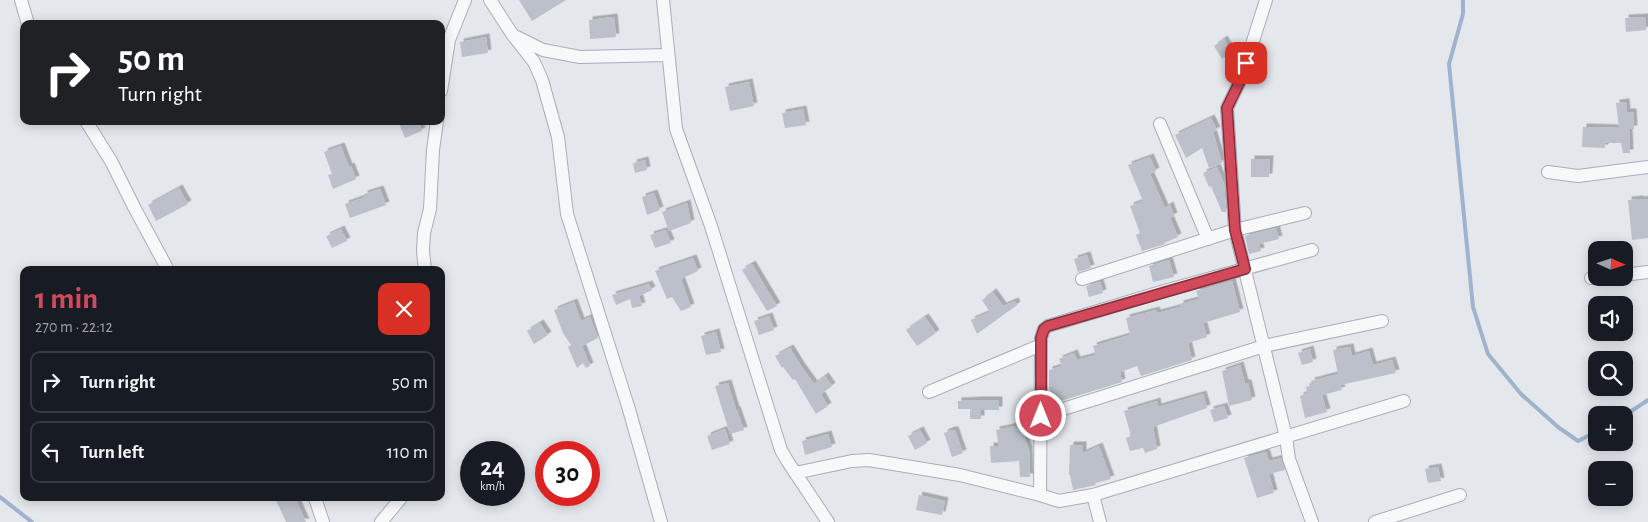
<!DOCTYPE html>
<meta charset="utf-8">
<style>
:root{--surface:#171b24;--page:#20242c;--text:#f1f3f6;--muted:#9ea1a6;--line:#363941;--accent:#d1495b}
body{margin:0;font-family:"Alegreya Sans",sans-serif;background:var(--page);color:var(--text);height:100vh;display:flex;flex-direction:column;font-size:19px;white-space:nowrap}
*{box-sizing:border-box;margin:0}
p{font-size:16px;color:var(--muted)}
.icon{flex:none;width:28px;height:28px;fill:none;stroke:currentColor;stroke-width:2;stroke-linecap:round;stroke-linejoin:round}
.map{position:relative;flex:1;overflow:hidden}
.panel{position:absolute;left:20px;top:266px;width:425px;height:235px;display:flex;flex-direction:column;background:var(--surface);border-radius:10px;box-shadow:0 2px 12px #0003}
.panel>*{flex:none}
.guide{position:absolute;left:20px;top:20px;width:425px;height:105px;border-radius:10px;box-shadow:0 2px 12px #0003;background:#202124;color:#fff;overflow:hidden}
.needle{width:32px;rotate:93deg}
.fabs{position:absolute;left:1588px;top:241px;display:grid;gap:10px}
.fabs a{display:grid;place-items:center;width:45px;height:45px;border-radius:10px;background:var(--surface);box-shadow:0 2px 12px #0003;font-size:25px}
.speed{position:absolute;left:460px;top:441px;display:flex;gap:10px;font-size:25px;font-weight:700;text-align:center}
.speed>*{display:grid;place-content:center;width:65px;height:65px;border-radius:50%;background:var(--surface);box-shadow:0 2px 12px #0003;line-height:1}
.speed small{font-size:12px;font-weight:400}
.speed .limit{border:8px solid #d22;background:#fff;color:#111}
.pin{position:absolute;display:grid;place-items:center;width:42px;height:42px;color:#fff;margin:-21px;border-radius:10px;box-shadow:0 2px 8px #0006}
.me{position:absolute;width:55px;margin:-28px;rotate:0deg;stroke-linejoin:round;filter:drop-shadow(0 0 4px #0008)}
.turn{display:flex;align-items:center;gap:18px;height:105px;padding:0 15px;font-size:22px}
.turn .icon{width:65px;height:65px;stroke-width:2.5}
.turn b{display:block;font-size:35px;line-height:42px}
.round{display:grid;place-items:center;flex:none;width:52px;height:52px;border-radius:10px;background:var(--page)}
.headline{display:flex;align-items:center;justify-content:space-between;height:85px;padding:0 15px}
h1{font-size:30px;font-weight:700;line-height:38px;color:var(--accent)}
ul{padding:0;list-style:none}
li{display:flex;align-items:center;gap:15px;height:62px;margin:0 10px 8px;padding:0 5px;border:2px solid var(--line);border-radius:10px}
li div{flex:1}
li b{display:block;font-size:19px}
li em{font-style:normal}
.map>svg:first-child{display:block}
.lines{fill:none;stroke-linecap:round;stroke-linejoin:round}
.stream{stroke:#9fb4cc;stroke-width:4}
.building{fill:#bbc0ca;filter:url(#shadow)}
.minor-casing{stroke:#a9aeb7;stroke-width:14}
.minor{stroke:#f7f8fa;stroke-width:12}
.route-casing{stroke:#882f3b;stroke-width:12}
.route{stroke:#d1495b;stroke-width:9}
</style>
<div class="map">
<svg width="1648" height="522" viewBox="0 0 1648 522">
<defs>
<filter id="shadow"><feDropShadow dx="3.5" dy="-3.5" stdDeviation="0" flood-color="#0004"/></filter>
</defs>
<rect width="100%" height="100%" fill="#e4e7ec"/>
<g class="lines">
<path class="stream" d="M1463,0V14L1449,64L1473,307L1488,354L1521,394L1558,427L1578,441L1596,432
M1624,416L1648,400
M0,497L32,522"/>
</g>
<path class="building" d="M519,0H566L532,21Z
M614,17L616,37L590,39L589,20Z
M1645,17L1646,30L1626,32L1625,18Z
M486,37L488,53L462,57L460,42Z
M1224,39L1232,52L1222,59L1214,46Z
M749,82L754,106L730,111L725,87Z
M1626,102L1627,112H1633L1634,129H1629L1630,153H1623L1621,143H1605V148L1582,147L1583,127L1619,128L1616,103Z
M803,109L806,125L785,128L782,113Z
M1211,118L1217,130L1213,132L1222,163L1209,168L1202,148L1186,158L1175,135Z
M398,121H418L422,131L405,138Z
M341,146L349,167L351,166L356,179L333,189L328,175L332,174L324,152Z
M1150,157L1156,171L1150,174L1165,208L1170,205L1174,216L1170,218L1178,237L1164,243L1165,244L1142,251L1136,235L1140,233L1130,206L1143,201L1128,165Z
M1251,159H1270L1269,177H1251Z
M645,160L647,170L635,173L633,163Z
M1217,167L1224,184L1226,212H1222L1211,186L1209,187L1203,173Z
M179,188L188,204L156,221L148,205Z
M380,189L386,205L350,218L345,204L365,197L364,194Z
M654,193L660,210L647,215L642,197Z
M1640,199V200L1648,199V238L1632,240L1628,200Z
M687,203L691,223L669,231L662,212Z
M1276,228L1279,239L1259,244L1261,251L1249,254L1245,236Z
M341,229L347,241L332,248L326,236Z
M666,230L671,243L655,248L650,235Z
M1087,255L1091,268L1078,272L1074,259Z
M693,258L698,271L681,279L691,307L681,311L672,297L667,299L655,271Z
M1169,260L1174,277L1153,282L1149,266Z
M752,264L777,306L767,311L742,270Z
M1232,281L1240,312L1203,323L1207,337L1188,343L1192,360L1141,376L1137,366L1120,372L1122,382L1054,403L1049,388V370L1062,366L1059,359L1074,353L1077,360L1096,355L1093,346L1130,335L1126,318L1156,310L1157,313L1180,307V304L1199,299L1196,291Z
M1100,282L1103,293L1089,297L1086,286Z
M649,284L652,290L639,296L642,306L632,308L630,299L616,305L612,295Z
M993,292L1003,306L1015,301L1017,305L977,334L971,320L990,312L982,300Z
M574,302L581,321L590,317L598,338L582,346L590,366L586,368L583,363L577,368L568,347L571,345L563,333L554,310Z
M769,316L774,330L759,335L754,321Z
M925,317L936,333L917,346L906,330Z
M540,323L548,335L534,344L527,331Z
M716,332L721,352L706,355L701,336Z
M1350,347L1352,356L1369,351L1373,365L1392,360L1396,373L1340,385L1342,390L1322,395L1327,412L1305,418L1300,396L1307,393L1306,387L1312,385L1311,381L1338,374L1333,350Z
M790,348L801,366L814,384L825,376L832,386L821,394L828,406L816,414L795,379L793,380L783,367L782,368L775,356Z
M1310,349L1313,362L1302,365L1298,353Z
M1240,365L1245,383H1248L1252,400L1229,406L1222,371Z
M728,383L736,410H737L744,430L730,434L715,386Z
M1203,394L1207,408L1153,427L1157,449L1145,453L1143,448L1130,451L1126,438L1131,436L1124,411L1157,401L1158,407Z
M979,400H999V410H981V419H970V409H958V401Z
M1224,406L1228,418L1214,422L1210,410Z
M1020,425L1029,450L1030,477H1020L1019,461L991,463L990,446H999L996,430Z
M725,429L730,444L712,450L707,436Z
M920,430L927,443L915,450L908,436Z
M951,430H955L963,453L952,457L944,433Z
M828,434L832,447L805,455L802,441Z
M1070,445H1083V453L1099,446L1111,479L1095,483L1096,485L1073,490L1070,475H1069Z
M1266,452L1269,461L1281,458L1285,470L1269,474L1274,493L1257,498L1244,458Z
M1438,467L1441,481L1428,483L1425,469Z
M919,495L945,501L942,515L916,510Z
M275,498H295L306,522H286Z"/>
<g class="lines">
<defs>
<path id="minor" d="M21,0L28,24
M490,0L512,34L534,62L542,80L558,137L567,214L628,406L661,522
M663,0L676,129L711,226L781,450L788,462L828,522
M1266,0L1241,79L1227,108L1235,230L1286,437L1289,459L1312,522
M517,37L543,50L580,57L668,55
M441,91L449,40L465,0
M86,121L111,161L134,207L168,270
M1160,124L1208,239
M1548,172L1578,176L1648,167
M425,270L423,251L424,233L430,209L433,150L437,121
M1624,275L1648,272
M1591,278H1598
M1082,279L1235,230L1305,213
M929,392L1041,345
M1041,416L1264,346L1382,321
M795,473L852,461L869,460L960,475L1040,495L1059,501L1093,495L1404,401
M1040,495L1041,338L1044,329L1048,326L1161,292L1312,250
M1093,495L1100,522
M315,498L323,522
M381,522L401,498
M1375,522L1460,495"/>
</defs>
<use href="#minor" class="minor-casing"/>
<use href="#minor" class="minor"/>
</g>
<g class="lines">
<defs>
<path id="route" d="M1041,416V338L1044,329L1048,326L1245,269L1235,230L1227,108L1241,79L1246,63"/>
</defs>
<use href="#route" class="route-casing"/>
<use href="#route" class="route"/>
</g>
</svg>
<div class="fabs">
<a><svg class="needle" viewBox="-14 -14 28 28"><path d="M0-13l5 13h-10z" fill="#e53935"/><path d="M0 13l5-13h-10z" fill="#9ea1a6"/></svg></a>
<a><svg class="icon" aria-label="sound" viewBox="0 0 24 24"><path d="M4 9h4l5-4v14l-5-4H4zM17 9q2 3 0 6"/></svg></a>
<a><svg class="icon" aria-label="search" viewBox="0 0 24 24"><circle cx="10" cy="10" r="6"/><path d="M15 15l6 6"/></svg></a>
<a>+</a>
<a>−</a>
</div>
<div class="speed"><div>24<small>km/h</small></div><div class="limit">30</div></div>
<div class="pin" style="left:1246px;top:63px;background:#d93025"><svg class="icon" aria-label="arrive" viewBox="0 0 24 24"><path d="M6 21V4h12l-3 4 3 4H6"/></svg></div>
<svg class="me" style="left:1041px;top:416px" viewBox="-20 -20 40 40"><circle r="17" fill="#d1495b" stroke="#fff" stroke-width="3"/><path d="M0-11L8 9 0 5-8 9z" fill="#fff"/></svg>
<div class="guide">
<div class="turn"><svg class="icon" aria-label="right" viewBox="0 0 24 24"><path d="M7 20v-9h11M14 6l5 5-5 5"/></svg><div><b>50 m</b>Turn right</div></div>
</div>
<section class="panel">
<div class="headline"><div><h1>1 min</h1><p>270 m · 22:12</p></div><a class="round" style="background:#d93025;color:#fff"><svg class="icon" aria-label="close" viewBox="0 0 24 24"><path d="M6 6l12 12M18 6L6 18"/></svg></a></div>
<ul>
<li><svg class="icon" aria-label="right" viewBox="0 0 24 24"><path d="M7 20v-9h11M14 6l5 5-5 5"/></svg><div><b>Turn right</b></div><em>50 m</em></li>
<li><svg class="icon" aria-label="left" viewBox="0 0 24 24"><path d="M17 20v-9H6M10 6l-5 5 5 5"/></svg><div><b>Turn left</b></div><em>110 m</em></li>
</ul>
</section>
</div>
